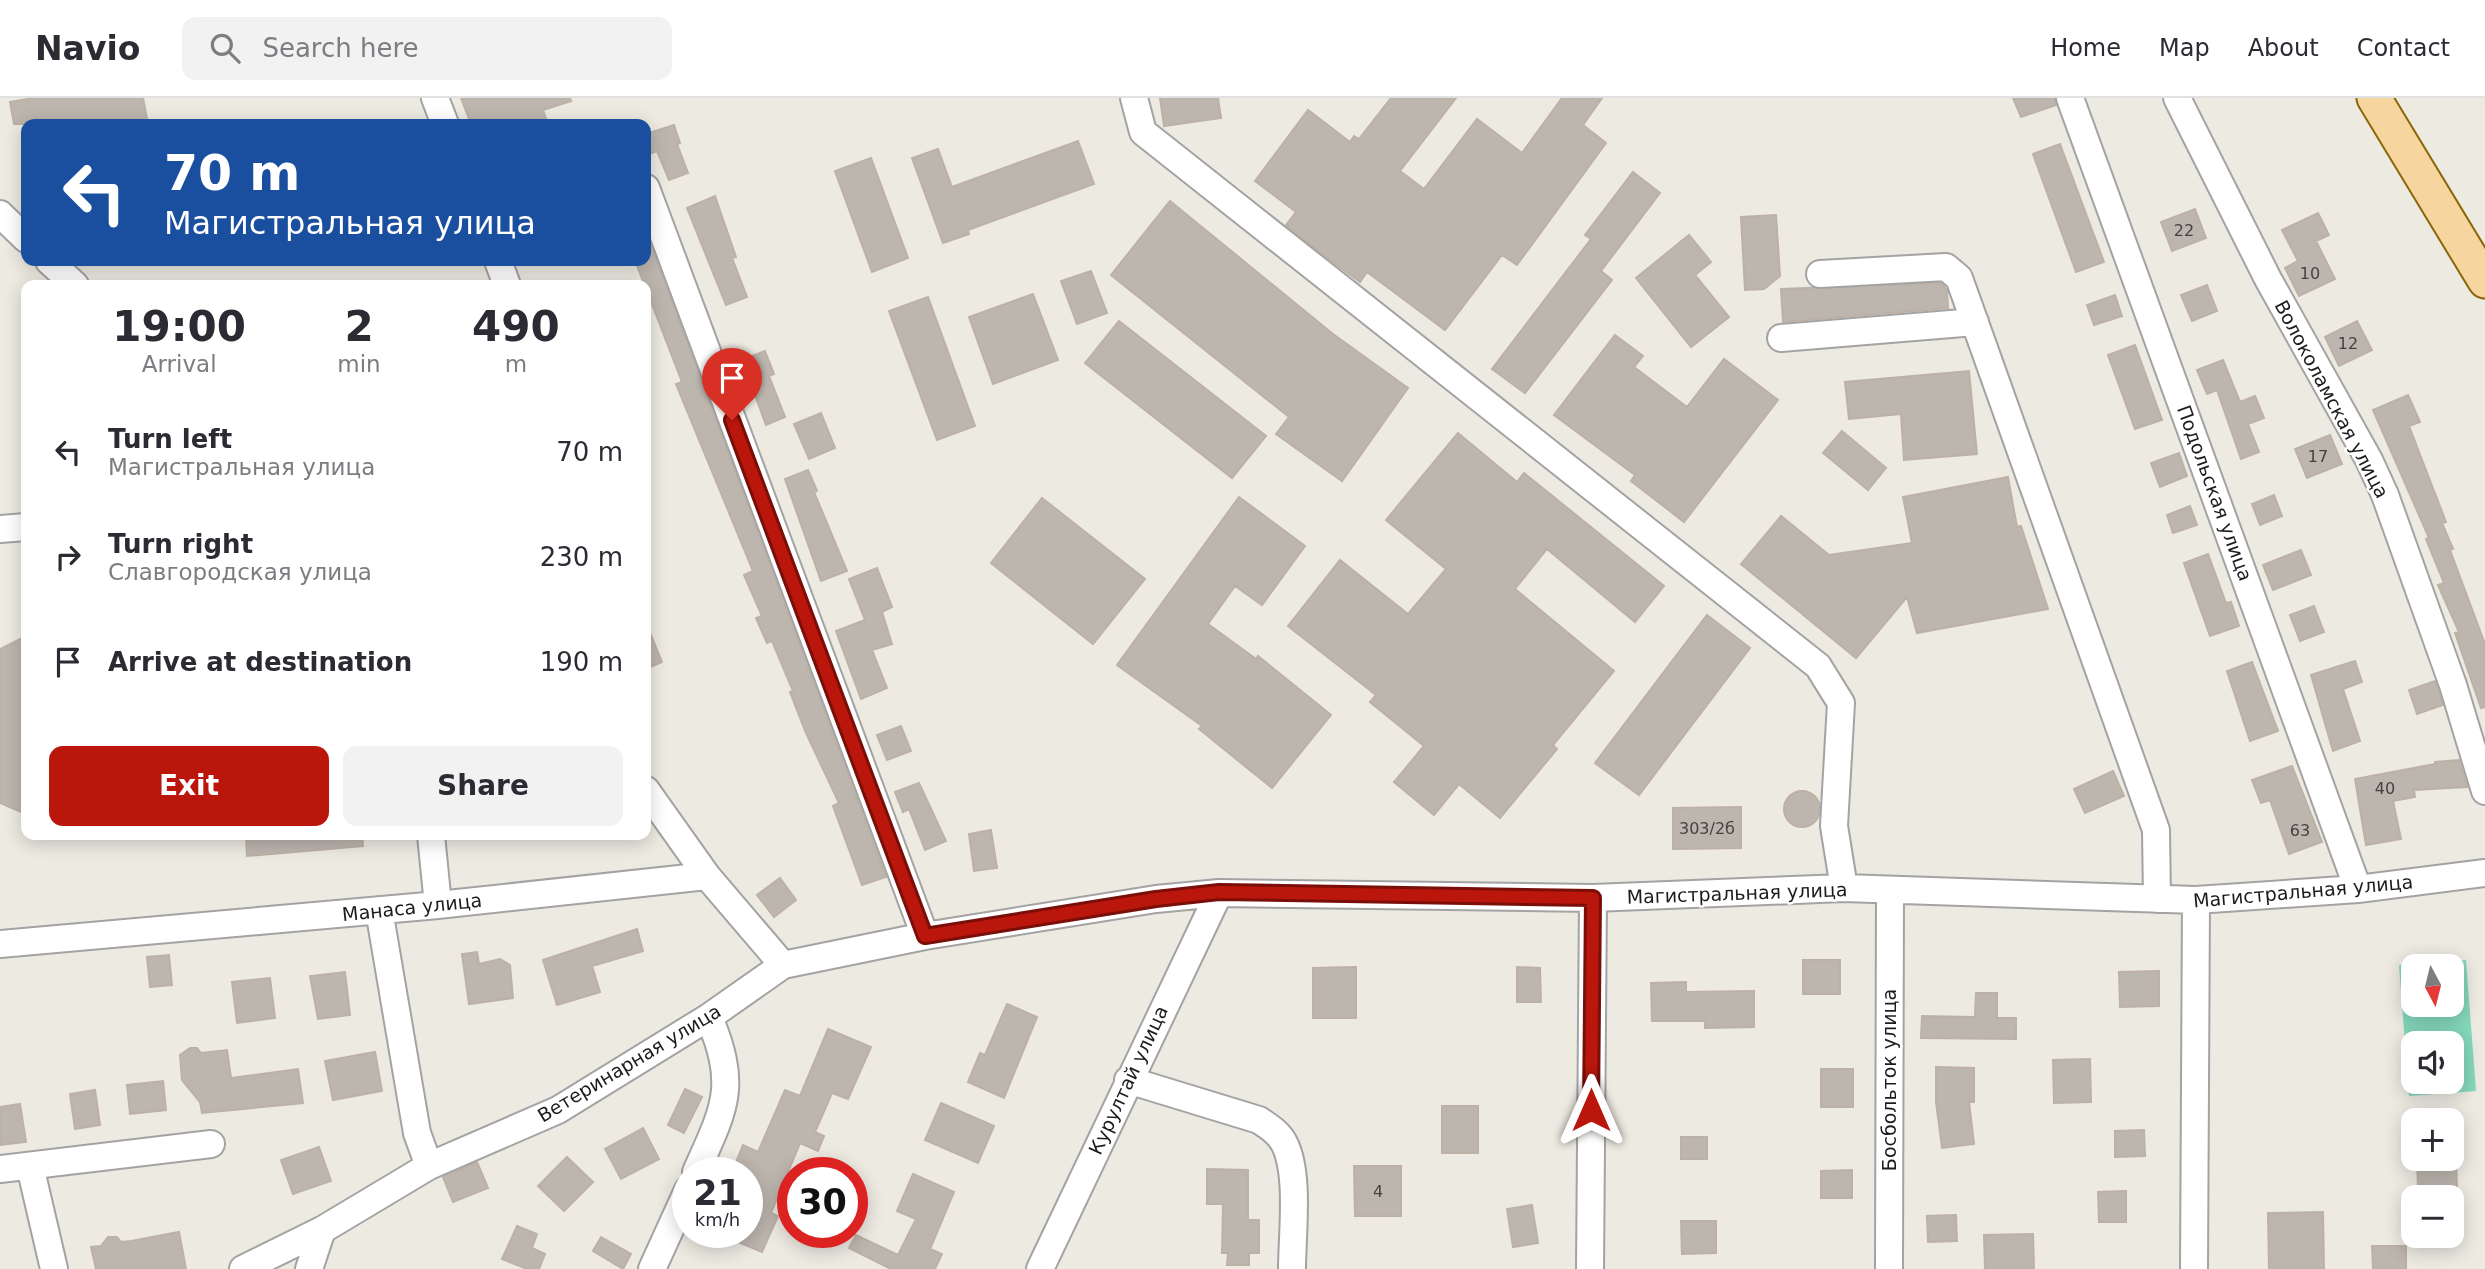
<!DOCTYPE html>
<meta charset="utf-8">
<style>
:root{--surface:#fff;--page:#f2f2f3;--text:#2b2b33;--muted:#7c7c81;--line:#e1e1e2;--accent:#bb160c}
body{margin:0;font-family:"DejaVu Sans",sans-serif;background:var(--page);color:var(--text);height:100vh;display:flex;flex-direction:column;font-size:26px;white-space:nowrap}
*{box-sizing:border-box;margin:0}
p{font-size:23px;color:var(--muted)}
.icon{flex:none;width:38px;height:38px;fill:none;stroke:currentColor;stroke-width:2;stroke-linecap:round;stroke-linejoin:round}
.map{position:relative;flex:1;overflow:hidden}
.drawer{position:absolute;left:21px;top:182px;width:630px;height:560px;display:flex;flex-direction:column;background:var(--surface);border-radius:14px;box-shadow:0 4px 18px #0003}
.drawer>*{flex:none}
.banner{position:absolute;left:21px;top:21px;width:630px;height:147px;border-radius:14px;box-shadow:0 4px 18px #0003;background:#1a4fa0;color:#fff;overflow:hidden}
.needle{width:46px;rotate:173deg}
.controls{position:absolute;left:2401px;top:856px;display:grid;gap:14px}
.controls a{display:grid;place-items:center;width:63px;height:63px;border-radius:14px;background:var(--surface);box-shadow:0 4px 18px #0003;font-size:35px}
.speed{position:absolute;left:672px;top:1059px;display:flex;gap:14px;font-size:35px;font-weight:700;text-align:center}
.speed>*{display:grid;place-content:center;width:91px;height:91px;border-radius:50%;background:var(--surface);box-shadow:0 4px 18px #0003;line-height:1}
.speed small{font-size:18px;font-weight:400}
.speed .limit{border:10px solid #d22;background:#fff;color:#111}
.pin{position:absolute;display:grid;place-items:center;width:60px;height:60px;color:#fff;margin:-72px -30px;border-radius:50% 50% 50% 0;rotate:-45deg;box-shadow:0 0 7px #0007}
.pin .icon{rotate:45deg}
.me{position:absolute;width:77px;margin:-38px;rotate:0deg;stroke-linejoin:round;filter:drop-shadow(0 0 5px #0008)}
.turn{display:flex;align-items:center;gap:24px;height:147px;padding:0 28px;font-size:32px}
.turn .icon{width:91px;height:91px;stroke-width:2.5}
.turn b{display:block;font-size:49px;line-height:60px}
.eta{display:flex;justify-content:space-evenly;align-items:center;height:119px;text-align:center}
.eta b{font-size:42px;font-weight:700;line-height:49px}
.cta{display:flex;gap:14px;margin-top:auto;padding:14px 28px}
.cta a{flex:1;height:80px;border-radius:14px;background:var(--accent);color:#fff;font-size:28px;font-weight:700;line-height:80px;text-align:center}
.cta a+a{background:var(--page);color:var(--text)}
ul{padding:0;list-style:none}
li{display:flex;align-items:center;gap:21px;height:105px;padding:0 28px}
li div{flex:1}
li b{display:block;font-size:26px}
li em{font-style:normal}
header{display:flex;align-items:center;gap:42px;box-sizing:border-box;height:98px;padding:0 35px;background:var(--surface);border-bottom:2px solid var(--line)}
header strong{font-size:33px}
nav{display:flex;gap:38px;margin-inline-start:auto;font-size:24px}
.search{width:490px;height:63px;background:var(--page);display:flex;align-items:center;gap:18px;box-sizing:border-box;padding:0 24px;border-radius:14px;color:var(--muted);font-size:26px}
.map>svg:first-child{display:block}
.pitch{fill:#84d8bc;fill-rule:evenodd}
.building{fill:#bdb6af;stroke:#bdb1a5;stroke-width:2}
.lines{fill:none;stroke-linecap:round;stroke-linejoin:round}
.minor-casing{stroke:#a3a3a3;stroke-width:30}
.major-casing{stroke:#8b6709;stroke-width:37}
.minor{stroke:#fff;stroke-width:26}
.major{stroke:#f6d59e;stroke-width:33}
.route-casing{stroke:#7a0e08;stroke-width:18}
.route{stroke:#bb160c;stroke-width:12}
.labels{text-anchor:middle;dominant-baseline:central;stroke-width:5;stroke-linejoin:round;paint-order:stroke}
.number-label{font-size:16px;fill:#444241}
.street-label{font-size:19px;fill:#1c1c1c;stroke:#fff}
</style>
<header>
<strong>Navio</strong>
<div class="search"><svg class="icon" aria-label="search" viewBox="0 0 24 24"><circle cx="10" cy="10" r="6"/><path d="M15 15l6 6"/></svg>Search here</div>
<nav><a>Home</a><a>Map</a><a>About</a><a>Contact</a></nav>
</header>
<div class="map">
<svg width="2485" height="1171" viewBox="0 0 2485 1171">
<rect width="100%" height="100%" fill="#edeae2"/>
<path class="pitch" d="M2466,862L2476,993L2409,998L2399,867ZM2413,868H2452V906H2413ZM2413,945H2452V984H2413Z"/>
<path class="building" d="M33,0H143L148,26H14L10,4Z
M461,0H570L571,3L543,12L548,26H471Z
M1160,0H1218L1221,20L1164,28Z
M1391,0H1456L1400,73L1424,91L1477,21L1522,55L1562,0H1602L1583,27L1606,45L1517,167L1502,157L1445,232L1367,174L1360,184L1321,155L1286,127L1296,114L1255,83L1308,12L1350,44L1354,38L1359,41Z
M2013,0H2055L2056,7L2021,19Z
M674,27L680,45L677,46L688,75L669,82L657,53L646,57V36Z
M1078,43L1094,86L968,132L969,136L943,145L912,60L938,51L952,89Z
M2060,46L2104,164L2076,174L2033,56Z
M871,60L908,160L872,174L835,73Z
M1633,74L1660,95L1601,173L1612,182L1525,295L1492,271L1591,141L1585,137Z
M715,98L736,159L732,160L747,199L726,207L687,110Z
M1170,103L1333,236L1408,290L1342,383L1276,336L1289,319L1111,177Z
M2195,111L2206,140L2172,153L2161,124Z
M2318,115L2329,137L2316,143L2335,181L2299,198L2285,170L2298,163L2282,132Z
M1776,117L1780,178L1764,191L1745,192L1741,119Z
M646,134L886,779L862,787L833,708L839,705L806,635L790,594L793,593L772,543L767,545L756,520L762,518L744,477L753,473L676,286L682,284L636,165L646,163Z
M1689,137L1711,164L1695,177L1729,219L1691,249L1636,180Z
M1091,173L1107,215L1077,226L1061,183Z
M1941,185L1947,192L1948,210L1783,224L1781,191Z
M2207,187L2217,213L2192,223L2181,197Z
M1033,196L1058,262L993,286L969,219Z
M2115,197L2122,218L2094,227L2087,207Z
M928,199L975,328L937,342L889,213Z
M1119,223L1266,338L1232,380L1085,265Z
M2357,223L2372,252L2339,268L2325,239Z
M1615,237L1643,258L1634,269L1687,309L1724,261L1778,302L1684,424L1631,383L1635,377L1554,317Z
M2135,247L2162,322L2135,331L2108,257Z
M765,253L774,276L769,278L785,319L766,327L742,262Z
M2223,262L2240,304L2255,298L2264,320L2248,326L2259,354L2241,361L2217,292L2207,296L2197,272Z
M1969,273L1977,356L1904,362L1901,316L1849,321L1845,284Z
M2408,297L2420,324L2409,328L2446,424L2442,425L2453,451L2450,452L2485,546V609L2481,610L2455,535L2459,534L2438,487L2444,485L2426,441L2429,440L2373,312Z
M821,315L835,350L809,361L794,326Z
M1842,333L1886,370L1868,392L1823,355Z
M1458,335L1517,384L1524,375L1664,488L1635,524L1547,451L1515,491L1614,573L1553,647L1557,651L1500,720L1459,686L1434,717L1394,684L1424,648L1370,604L1376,597L1288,528L1340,462L1408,516L1446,471L1386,422Z
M2330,337L2342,366L2307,380L2295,351Z
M2179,355L2187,378L2160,389L2151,365Z
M808,372L817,393L814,394L847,473L821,483L785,381Z
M2008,379L2017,429L2021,428L2048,511L1917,535L1907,499L1856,560L1741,466L1781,418L1829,457L1912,445L1903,399Z
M2274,397L2282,418L2260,427L2252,406Z
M1239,399L1305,448L1262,507L1235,488L1208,526L1256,561L1258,558L1331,617L1272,690L1199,631L1202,628L1117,567Z
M1042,400L1145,481L1093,546L991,465Z
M2190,408L2197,427L2173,435L2167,417Z
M2301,452L2311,477L2273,492L2263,467Z
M2208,456L2226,505L2231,504L2239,528L2210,538L2184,465Z
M877,470L892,509L882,514L892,546L872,552L887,590L861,601L836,533L865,522L849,481Z
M2314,508L2324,534L2300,543L2290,517Z
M1707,517L1750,550L1639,697L1595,665Z
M646,525L662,564L646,571Z
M26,538V716L0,705V551Z
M2355,563L2362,584L2343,591L2360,643L2333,653L2311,577Z
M2252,564L2278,633L2250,643L2227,573Z
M2435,583L2443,607L2417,616L2409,592Z
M901,628L911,653L887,662L877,637Z
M2459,662L2467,689L2414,692L2415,699L2393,703L2401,741L2366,747L2355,681L2435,666V664Z
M2292,668L2322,744L2289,756L2270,702L2261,705L2252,682Z
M2113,673L2124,698L2085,715L2074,691Z
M919,685L946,743L925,752L909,711L903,714L895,694Z
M1784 711a18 18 0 1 1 36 0a18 18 0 1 1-36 0Z
M1741,709V750L1673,751V710Z
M991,732L997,770L974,773L969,736Z
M246,737H362L363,748L247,758Z
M780,780L796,802L774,819L757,797Z
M637,831L643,853L592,868L600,894L557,907L543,862Z
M477,854L479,866L500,861L510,867L513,900L469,906L462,856Z
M169,857L172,887L150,889L147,859Z
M1803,862H1840V896H1803Z
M1356,869V920H1313V870Z
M1517,869L1540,870L1541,904H1517Z
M2159,873V908L2120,909L2119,874Z
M345,874L350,917L318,921L310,878Z
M270,880L275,920L237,925L232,884Z
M1686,884V894L1754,893V929L1705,930V923H1652L1651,885Z
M1976,895H1997V920H2016V941L1921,940L1922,918L1975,919Z
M1007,906L1037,919L1004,1000L968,984L980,955L985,957Z
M828,931L871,949L848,1001L832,995L815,1034L824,1038L818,1053L800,1045L771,1115L778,1118L762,1154L714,1134H747V1074H732L743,1047L758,1054L785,992L800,998Z
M190,950H197L201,955L227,952L231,980L298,971L303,1005L202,1015L200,1004L182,982L180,957Z
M375,954L382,993L333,1002L325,963Z
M2090,961L2091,1004L2054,1005L2053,962Z
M1936,969L1974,970V1004H1969L1974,1046L1942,1050L1936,1004Z
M1821,971H1853V1009H1821Z
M163,983L166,1012L130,1016L127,987Z
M685,991L702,999L684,1035L668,1027Z
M95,992L100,1027L75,1031L70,996Z
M941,1005L994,1028L978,1065L925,1042Z
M20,1006L26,1044L0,1047V1009Z
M1442,1008H1478V1055H1442Z
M643,1030L659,1061L621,1081L605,1051Z
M2144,1032L2145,1058L2115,1059V1033Z
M1681,1039H1707V1061H1681Z
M319,1049L331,1083L293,1096L281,1062Z
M567,1059L593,1084L564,1113L538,1088Z
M2442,1060H2456L2457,1091H2418L2417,1061Z
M477,1064L488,1090L453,1104L443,1079Z
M1354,1068H1401V1118H1355Z
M1207,1071L1248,1072V1122H1259V1155H1249V1167H1227L1228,1155H1222L1223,1106H1207Z
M1852,1072V1100H1821V1073Z
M913,1076L954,1094L930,1151L942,1156L935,1171H891L849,1150L856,1137L898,1157L916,1121L897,1113Z
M2126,1093V1124H2099L2098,1094Z
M1532,1107L1538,1145L1513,1149L1507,1111Z
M2323,1114L2324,1171H2269L2268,1115Z
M1956,1117L1957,1143L1928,1144L1927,1118Z
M1681,1123H1716V1155L1682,1156Z
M517,1128L537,1136L532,1150L545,1156L539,1171H527L502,1161Z
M179,1134L186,1171H96L91,1149L101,1148L108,1139H117L121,1144L131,1143Z
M2033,1136L2034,1171H1985L1984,1137Z
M601,1139L631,1156L623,1171L593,1153Z
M2372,1148H2406V1171H2373Z"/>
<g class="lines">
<defs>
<path id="minor" d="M435,0L445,26
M1134,0L1143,34L1818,568L1841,605L1834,728L1844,790
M2070,0L2358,791
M2177,0L2268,181L2369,362L2385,397L2453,587L2485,693
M646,90L925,838
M0,116L26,141
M49,163L75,187
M498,163L507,187
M1820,176L1946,169L1959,180L2156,732L2157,801
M1781,240L1975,224
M0,431L26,429
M646,692L707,778
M431,737L438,807
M379,812L417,1035L429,1068
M0,846L438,807L707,778L783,867
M1128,982L1259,1022C1269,1029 1278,1034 1284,1045C1300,1075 1292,1137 1292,1171
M30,1068L54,1171
M0,1071L211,1046
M696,1074C725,1009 738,989 709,919
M243,1171L322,1132L429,1068L558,1012L709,919L783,867L925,838L1156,801L1219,795L1593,800L1844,790L2196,802L2358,791L2485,775
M309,1171L322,1132
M652,1171L688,1092
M1040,1171L1219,795
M1590,1171L1593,800
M1889,1171L1890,792
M2194,1171L2196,802"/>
<path id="major" d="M2374,0L2485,183"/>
</defs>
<use href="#minor" class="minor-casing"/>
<use href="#major" class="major-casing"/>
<use href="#minor" class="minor"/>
<use href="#major" class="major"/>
</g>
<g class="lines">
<defs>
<path id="route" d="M732,322L925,838L1156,801L1219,794L1593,800L1591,1012"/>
</defs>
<use href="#route" class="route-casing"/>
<use href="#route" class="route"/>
</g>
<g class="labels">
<g class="number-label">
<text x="2184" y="132">22</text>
<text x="2310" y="175">10</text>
<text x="2348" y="245">12</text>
<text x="2318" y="358">17</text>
<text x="2385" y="690">40</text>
<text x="1707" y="730">303/2б</text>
<text x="2300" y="732">63</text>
<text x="1378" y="1093">4</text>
</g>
<g class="street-label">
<text transform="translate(2332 301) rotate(62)">Волоколамская улица</text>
<text transform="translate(2215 395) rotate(70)">Подольская улица</text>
<text transform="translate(2303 793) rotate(-5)">Магистральная улица</text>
<text transform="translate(1737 795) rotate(-2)">Магистральная улица</text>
<text transform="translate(412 809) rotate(-6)">Манаса улица</text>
<text transform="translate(629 965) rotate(-31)">Ветеринарная улица</text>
<text transform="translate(1128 982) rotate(-65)">Курултай улица</text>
<text transform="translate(1889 982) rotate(-90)">Босбольток улица</text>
</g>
</g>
</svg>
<div class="controls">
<a><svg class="needle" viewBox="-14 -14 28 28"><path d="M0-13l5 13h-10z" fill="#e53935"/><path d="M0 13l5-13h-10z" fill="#7c7c81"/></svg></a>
<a><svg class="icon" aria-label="sound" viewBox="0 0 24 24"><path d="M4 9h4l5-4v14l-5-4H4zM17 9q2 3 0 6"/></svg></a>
<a>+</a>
<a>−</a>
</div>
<div class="speed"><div>21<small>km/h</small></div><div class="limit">30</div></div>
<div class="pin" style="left:732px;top:322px;background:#d93025"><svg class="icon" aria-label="arrive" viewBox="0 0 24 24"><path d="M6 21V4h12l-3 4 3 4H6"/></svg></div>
<svg class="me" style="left:1591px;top:1012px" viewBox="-20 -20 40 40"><path d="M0-17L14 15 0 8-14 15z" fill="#bb160c" stroke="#fff" stroke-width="4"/></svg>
<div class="banner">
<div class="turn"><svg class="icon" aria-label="left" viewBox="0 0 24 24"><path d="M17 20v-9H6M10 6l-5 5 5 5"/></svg><div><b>70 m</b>Магистральная улица</div></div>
</div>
<section class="drawer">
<div class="eta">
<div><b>19:00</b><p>Arrival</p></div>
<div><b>2</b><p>min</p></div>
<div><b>490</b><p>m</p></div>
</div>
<ul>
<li><svg class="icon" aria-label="left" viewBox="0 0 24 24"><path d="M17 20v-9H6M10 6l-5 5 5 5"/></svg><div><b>Turn left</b><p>Магистральная улица</p></div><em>70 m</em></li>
<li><svg class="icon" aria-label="right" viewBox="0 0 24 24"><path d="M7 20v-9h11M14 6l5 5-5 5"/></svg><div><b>Turn right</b><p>Славгородская улица</p></div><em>230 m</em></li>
<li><svg class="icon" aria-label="arrive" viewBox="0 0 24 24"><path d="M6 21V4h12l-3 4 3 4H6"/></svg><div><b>Arrive at destination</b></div><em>190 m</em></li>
</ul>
<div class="cta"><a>Exit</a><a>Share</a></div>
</section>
</div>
